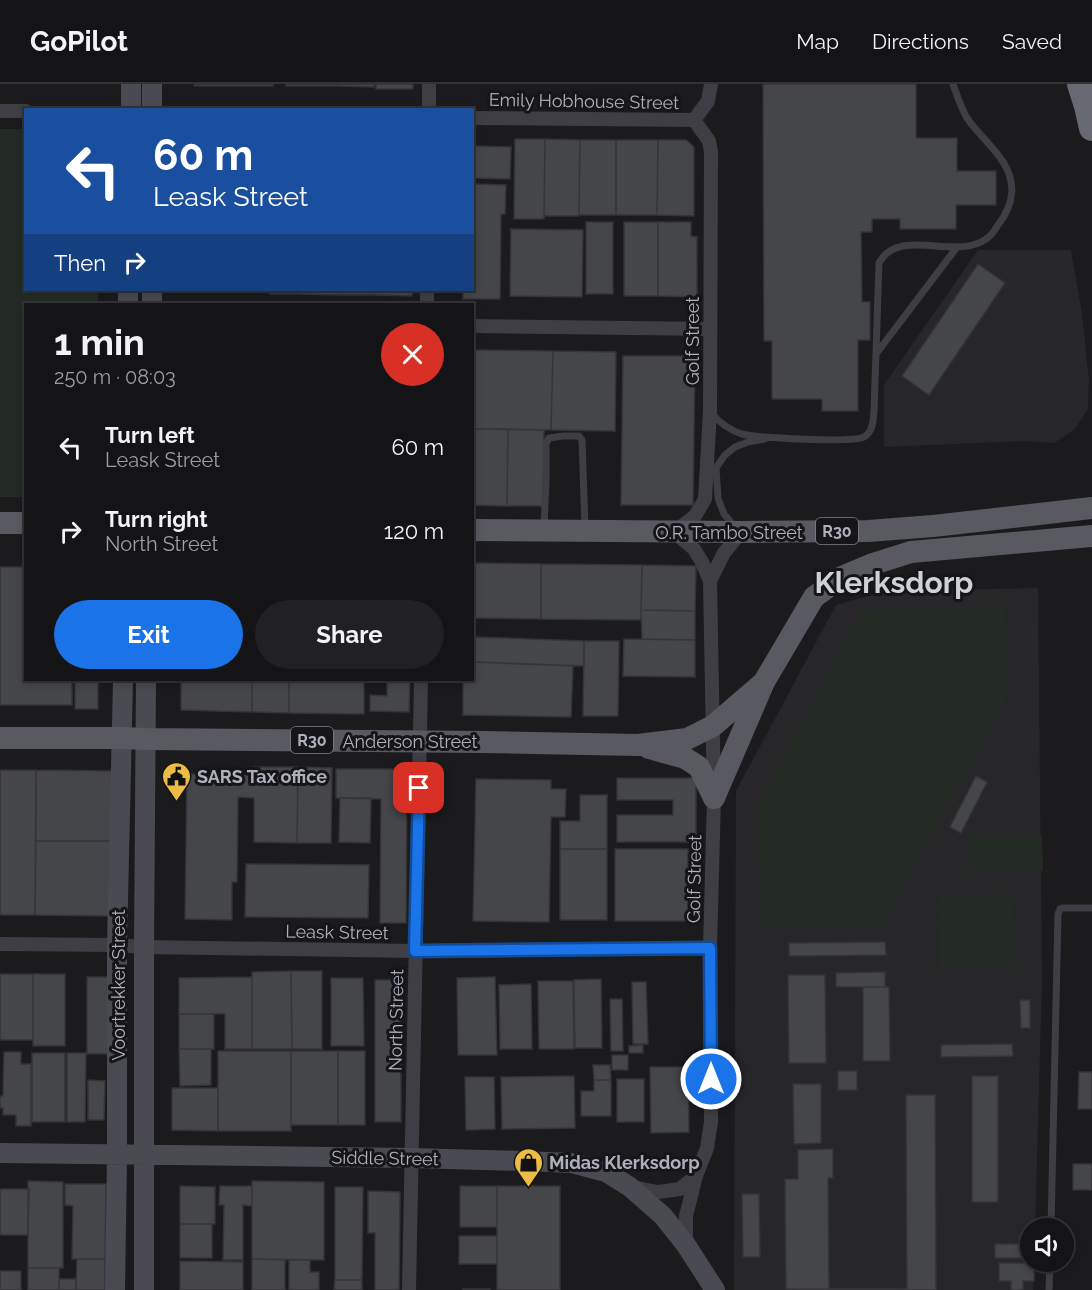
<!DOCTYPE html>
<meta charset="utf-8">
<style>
:root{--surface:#141416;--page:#212123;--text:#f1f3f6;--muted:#9d9ea1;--line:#333335;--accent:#1a73e8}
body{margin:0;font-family:Raleway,sans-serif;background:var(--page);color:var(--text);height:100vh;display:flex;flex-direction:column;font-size:22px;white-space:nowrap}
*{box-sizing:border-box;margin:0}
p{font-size:20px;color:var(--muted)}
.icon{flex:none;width:33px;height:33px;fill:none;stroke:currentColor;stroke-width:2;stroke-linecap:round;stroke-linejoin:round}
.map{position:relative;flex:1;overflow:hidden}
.side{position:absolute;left:24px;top:219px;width:450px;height:378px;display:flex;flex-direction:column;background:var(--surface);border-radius:0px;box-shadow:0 3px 9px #0003,0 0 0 2px var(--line)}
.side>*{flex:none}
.hud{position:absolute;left:24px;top:24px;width:450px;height:183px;border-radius:0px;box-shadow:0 3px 9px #0003,0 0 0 2px var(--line);background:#1a4fa0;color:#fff;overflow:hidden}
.controls{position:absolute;left:1020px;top:1134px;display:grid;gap:12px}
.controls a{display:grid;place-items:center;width:54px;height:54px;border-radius:50%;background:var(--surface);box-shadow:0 3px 9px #0003,0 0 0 2px var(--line);font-size:30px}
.pin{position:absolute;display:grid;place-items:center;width:51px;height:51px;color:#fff;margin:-26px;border-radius:12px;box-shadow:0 3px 9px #0006}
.me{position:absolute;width:66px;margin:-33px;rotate:0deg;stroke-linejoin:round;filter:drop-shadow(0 0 4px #0008)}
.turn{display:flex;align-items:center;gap:21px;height:126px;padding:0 30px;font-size:27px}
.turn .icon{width:78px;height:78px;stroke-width:2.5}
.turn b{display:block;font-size:42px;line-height:51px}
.then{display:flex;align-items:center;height:57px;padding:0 30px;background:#0003;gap:12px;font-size:22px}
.round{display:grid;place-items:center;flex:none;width:63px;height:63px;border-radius:32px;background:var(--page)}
.head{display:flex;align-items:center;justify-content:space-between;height:102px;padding:0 30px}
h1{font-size:36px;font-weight:700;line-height:45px}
.button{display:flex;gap:12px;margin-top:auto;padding:12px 30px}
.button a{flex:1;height:69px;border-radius:36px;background:var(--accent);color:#fff;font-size:24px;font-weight:700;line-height:69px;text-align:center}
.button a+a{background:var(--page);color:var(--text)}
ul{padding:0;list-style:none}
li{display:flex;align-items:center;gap:18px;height:84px;padding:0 30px}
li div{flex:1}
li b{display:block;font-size:22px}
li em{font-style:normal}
header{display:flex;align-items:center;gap:36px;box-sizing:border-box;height:84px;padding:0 30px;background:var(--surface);border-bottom:2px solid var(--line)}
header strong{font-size:28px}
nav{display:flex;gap:33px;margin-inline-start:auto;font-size:21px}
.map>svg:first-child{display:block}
.built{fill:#27272a}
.green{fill:#232b24}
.building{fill:#45464a;stroke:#353539;stroke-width:1.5}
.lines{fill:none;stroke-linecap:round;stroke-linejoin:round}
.lane{stroke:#3e3e44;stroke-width:7}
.street{stroke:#3e3e44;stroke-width:14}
.secondary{stroke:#4a4b52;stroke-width:20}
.primary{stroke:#585961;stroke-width:22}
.highway{stroke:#686a73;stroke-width:26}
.route-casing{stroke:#114b97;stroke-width:15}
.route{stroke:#1a73e8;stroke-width:10}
.labels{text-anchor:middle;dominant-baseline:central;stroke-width:6;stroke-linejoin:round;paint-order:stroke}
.shield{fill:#161618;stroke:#80828b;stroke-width:1.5}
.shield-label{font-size:16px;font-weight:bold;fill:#aeb1bc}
.street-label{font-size:18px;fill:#aeb1bc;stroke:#161618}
.poi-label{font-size:18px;font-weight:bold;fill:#aeb1bc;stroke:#161618;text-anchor:start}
.town-label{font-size:30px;font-weight:bold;fill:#cfd1d8;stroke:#161618}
</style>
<header>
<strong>GoPilot</strong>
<nav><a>Map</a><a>Directions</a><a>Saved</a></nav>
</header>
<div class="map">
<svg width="1092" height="1206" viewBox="0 0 1092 1206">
<rect width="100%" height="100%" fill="#1b1b1d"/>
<path class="built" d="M978,166H1071L1082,230L1089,295L1088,325L1075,345L1054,359L1025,357L884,363V301Z
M1038,504L1042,898L1035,1144H1030V1178H1034L1033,1206H734L736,707L836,521L886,507Z"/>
<path class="green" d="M0,45H25L26,206H98V220H26L25,413H0Z
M1004,521L1009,608L881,843L760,844L757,720L862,527Z
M1042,751L1043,787L968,788L967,752Z
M1013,810L1014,846L1007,847H1014L1015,883L940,885L938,811Z"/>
<path class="building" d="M194,0H273V2H194Z
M286,0H340V2H286Z
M340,0H374V3L340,2Z
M376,0H413V5H376Z
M763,0H916V54H957V87H996V121H956V145H900V135H872V148H861L862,218H870V256H858V327H822V315H772V257H764Z
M515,55H545L544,135H514Z
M545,55L580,56L579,132H544Z
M580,56H616V131H579Z
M616,56H658L657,131H616Z
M658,56H686L694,63V132L657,131Z
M475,62L511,63L510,95L474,94Z
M472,100L506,101L505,130H501L500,215H463V206H472Z
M586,138H613V210H586Z
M624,138H658V212H624Z
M658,138H691V152L697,153V213L658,212Z
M511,145L583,146L582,213L510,212Z
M978,180L1005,199L929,311L902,292Z
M270,206H299V210H270Z
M299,206H338V211L299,210Z
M338,206H374V211H338Z
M374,206H412V212L374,211Z
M472,266L553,267L551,346L472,345Z
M553,267L616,268L615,347L551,346Z
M623,272H695L693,421H621Z
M472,345H508L507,422L472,421Z
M508,345L544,346L543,422H507Z
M472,479L541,480V535L472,534Z
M541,480L642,481L641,536L541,535Z
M642,481L696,482L695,527L641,526Z
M0,483H26V596H72V621H0Z
M641,526L695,527V556L642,555Z
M472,553L584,557V582L472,578Z
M624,555L695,556V593L623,592Z
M584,557H619L618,632H583Z
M472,578L573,582L571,633L463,631V596H472Z
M75,596H98V625H75Z
M181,596H252V628L181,626Z
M252,596H289V629L252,628Z
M289,596H364V630L289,629Z
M387,596H410L409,628L370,627V611L387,612Z
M255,683H298L297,759L254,758V714L238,713L237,798H232V836L185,835L187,690L255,691Z
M298,683L332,684L331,759H297Z
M336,685H407L406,839H380L381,715L336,714Z
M0,686H36L35,831H0Z
M36,686L112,687L111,757H36Z
M976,692L987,698L961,749L950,743Z
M617,694H696V758H617V731H673V716H617Z
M476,695L551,696V705H566L565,733H551L549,838L473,837Z
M580,711H607V765H560V737H580Z
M340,714H371L370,759L339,758Z
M36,757H111V832L35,831Z
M560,765H607V836H560Z
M615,765H688V837H615Z
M246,780L369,781L368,834L245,833Z
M885,858L886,871L789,872V859Z
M291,887L292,965H252V888Z
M291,887H322V965H292Z
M885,888V903H836V889Z
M0,890H33V956H0Z
M33,890H65V962H33Z
M788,891H825L826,979H789Z
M87,893H112V970H87Z
M252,893V965H225V930H179V894Z
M495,893L497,971H458L457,894Z
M331,894H363L364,962H331Z
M601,895L602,964H575L574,896Z
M375,896H401V1038H375Z
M538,897H573L574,965H539Z
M632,898H646L648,960H633Z
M531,900L532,965H500L499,901Z
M863,903H889L890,977H863Z
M610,915H622L623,967H611Z
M1020,916H1030V944H1021Z
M179,930H214V965H179Z
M1012,960L1013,972L941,973V961Z
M643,961V969H629V962Z
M179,965H211V1001L180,1002Z
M218,967H291V1047H218Z
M291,967H338V1041H291Z
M338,967H365V1041H338Z
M4,968H21V980H31V1042H16V1031H3V1024H0V1012H3Z
M32,969H65V1038H32Z
M67,969H86L85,1038H67Z
M612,971H628V986H612Z
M593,981H610L611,996H594Z
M650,983H688L689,1048L651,1049Z
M838,987H857V1006H838Z
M1079,988H1092V1025H1078Z
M574,992L575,1044L502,1045L501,993Z
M972,992H998V1118H972Z
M465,993H494L495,1045L466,1046Z
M617,995H644V1038H617Z
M88,996L105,997L104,1036H88Z
M594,996H611V1032H581V1007H594Z
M793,1000H821V1059L794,1060Z
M172,1004H218V1047L172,1046Z
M906,1011H935L936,1206L786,1205L785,1095H798V1066L833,1065V1094H828L829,1205H907Z
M1073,1080H1092V1106H1073Z
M28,1097L63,1098V1184H28Z
M252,1097L324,1098V1176L252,1175Z
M65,1100H106L105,1175H72L73,1122L65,1121Z
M180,1102L215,1103V1140H180Z
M220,1102H252V1122L243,1121V1176H223L224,1121H219Z
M460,1102H497V1143H460Z
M497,1102H560V1206H497Z
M335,1103H363L362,1196H335Z
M0,1105H29L28,1151H0Z
M368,1107L400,1108L399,1206H375V1149H368Z
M742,1110H759L760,1173H743Z
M180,1140H212V1174H180Z
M459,1152H497V1180H459Z
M995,1160H1030V1174H995Z
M77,1175H105V1206H76Z
M252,1175L285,1176V1206H252Z
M289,1176H310V1188H319V1206H289Z
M180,1177L243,1178V1206H180Z
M999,1179H1034V1197H1023V1206H1011V1197H999Z
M28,1184H59V1206H28Z
M0,1187H21V1206H0Z
M59,1195H76V1206H59Z
M335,1196H362V1206H334Z
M463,1205H490V1206H463Z"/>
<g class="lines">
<path class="lane" d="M876,270L957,163
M711,329C720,339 729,346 742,350C758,354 853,359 864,353C873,348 873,337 874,328L879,179C899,142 956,177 986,155C991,152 995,146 998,141C1006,131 1011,120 1012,107C1012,75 983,58 967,34C961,24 957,11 953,0
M735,443L724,430L718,414L716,384L725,371L735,363L748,358L765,355
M544,444L546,397V360L549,354L563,352H579L582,356L585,443
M1051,1144L1058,830L1060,825L1062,824H1092
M1049,1206L1050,1178"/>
<path class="street" d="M429,26V0
M0,27H26
M472,34L694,36
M427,220V206
M472,242L710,245
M710,497L724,469L741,448
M0,860L117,861L144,863L415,867L710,864
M632,1103L658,1108L680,1105L696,1092
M686,1161V1132L696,1092L707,1064L711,1038L710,864L714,714L710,497L702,478L694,465L674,448L695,432L705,415L710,327L711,68L709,57L694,36L708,17L711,0
M409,1206L421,596"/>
<path class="secondary" d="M131,26V0
M152,26V0
M152,206V220
M128,220V206
M0,1069L412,1074L523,1077L572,1079L606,1088L630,1103L663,1132L686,1161L715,1206
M115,1206L117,1071V861L123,596
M144,1206V863L146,596"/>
<path class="primary" d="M0,439H26
M472,446L741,448L868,447L933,442L1092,424
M0,654H122L146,655L482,658L638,661L687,655L713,642L764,598
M649,664L685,674L699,683L714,714
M714,714L764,598L814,513L842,493L873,480L911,468L1092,452"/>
<path class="highway" d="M1080,0L1087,22L1092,44"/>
</g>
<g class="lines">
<defs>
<path id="route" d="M419,704L415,867L710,864L711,995"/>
</defs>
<use href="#route" class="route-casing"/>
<use href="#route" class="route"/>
</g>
<defs>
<symbol id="civic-pin" viewBox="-11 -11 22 30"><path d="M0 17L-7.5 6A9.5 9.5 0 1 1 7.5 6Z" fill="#ecbc44" stroke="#161618"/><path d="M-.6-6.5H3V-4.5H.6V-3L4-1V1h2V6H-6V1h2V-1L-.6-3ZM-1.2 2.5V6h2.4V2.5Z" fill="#111"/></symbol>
<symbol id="shop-pin" viewBox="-11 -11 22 30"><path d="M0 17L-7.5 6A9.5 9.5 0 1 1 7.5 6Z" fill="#ecbc44" stroke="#161618"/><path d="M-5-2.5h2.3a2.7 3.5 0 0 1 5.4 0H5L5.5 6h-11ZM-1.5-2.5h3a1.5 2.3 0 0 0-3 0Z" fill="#111"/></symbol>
</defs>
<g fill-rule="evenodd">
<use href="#civic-pin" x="160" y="676" width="33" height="45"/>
<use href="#shop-pin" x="512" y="1062" width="33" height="45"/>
</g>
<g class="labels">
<g class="shield">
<rect x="816" y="434" width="42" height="26" rx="4.5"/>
<rect x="291" y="643" width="42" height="26" rx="4.5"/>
</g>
<g class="shield-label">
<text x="837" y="447">R30</text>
<text x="312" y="656">R30</text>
</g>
<g class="street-label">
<text transform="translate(584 17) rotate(1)">Emily Hobhouse Street</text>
<text transform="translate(692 257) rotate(-90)">Golf Street</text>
<text x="729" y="448">O.R. Tambo Street</text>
<text x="410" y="657">Anderson Street</text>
<text transform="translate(694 795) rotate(-89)">Golf Street</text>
<text transform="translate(337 848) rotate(1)">Leask Street</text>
<text transform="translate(118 901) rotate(-90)">Voortrekker Street</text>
<text transform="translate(396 936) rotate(-89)">North Street</text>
<text transform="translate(385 1074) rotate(1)">Siddle Street</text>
</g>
<g class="poi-label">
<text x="197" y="692">SARS Tax office</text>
<text x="549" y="1078">Midas Klerksdorp</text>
</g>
<g class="town-label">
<text x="894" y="498">Klerksdorp</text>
</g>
</g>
</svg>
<div class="controls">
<a><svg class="icon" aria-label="sound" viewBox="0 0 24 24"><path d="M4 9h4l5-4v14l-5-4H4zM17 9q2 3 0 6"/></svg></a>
</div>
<div class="pin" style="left:419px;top:704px;background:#d93025"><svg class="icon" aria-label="arrive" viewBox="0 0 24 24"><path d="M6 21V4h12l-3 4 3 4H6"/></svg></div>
<svg class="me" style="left:711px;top:995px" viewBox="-20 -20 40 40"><circle r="17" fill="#1a73e8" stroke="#fff" stroke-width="3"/><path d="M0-11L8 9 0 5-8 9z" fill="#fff"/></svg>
<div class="hud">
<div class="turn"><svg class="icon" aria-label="left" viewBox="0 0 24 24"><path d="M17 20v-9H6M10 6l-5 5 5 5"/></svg><div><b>60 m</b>Leask Street</div></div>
<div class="then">Then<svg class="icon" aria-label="right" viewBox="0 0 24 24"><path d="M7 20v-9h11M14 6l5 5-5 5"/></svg></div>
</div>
<section class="side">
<div class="head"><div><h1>1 min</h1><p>250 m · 08:03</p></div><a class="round" style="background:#d93025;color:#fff"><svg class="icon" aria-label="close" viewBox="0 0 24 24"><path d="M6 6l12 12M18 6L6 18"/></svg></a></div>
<ul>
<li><svg class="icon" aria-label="left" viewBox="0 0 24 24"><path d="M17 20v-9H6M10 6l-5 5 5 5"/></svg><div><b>Turn left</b><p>Leask Street</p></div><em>60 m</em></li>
<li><svg class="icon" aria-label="right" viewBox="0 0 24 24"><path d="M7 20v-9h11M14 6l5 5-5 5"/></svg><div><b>Turn right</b><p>North Street</p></div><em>120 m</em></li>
</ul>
<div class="button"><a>Exit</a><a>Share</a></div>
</section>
</div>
